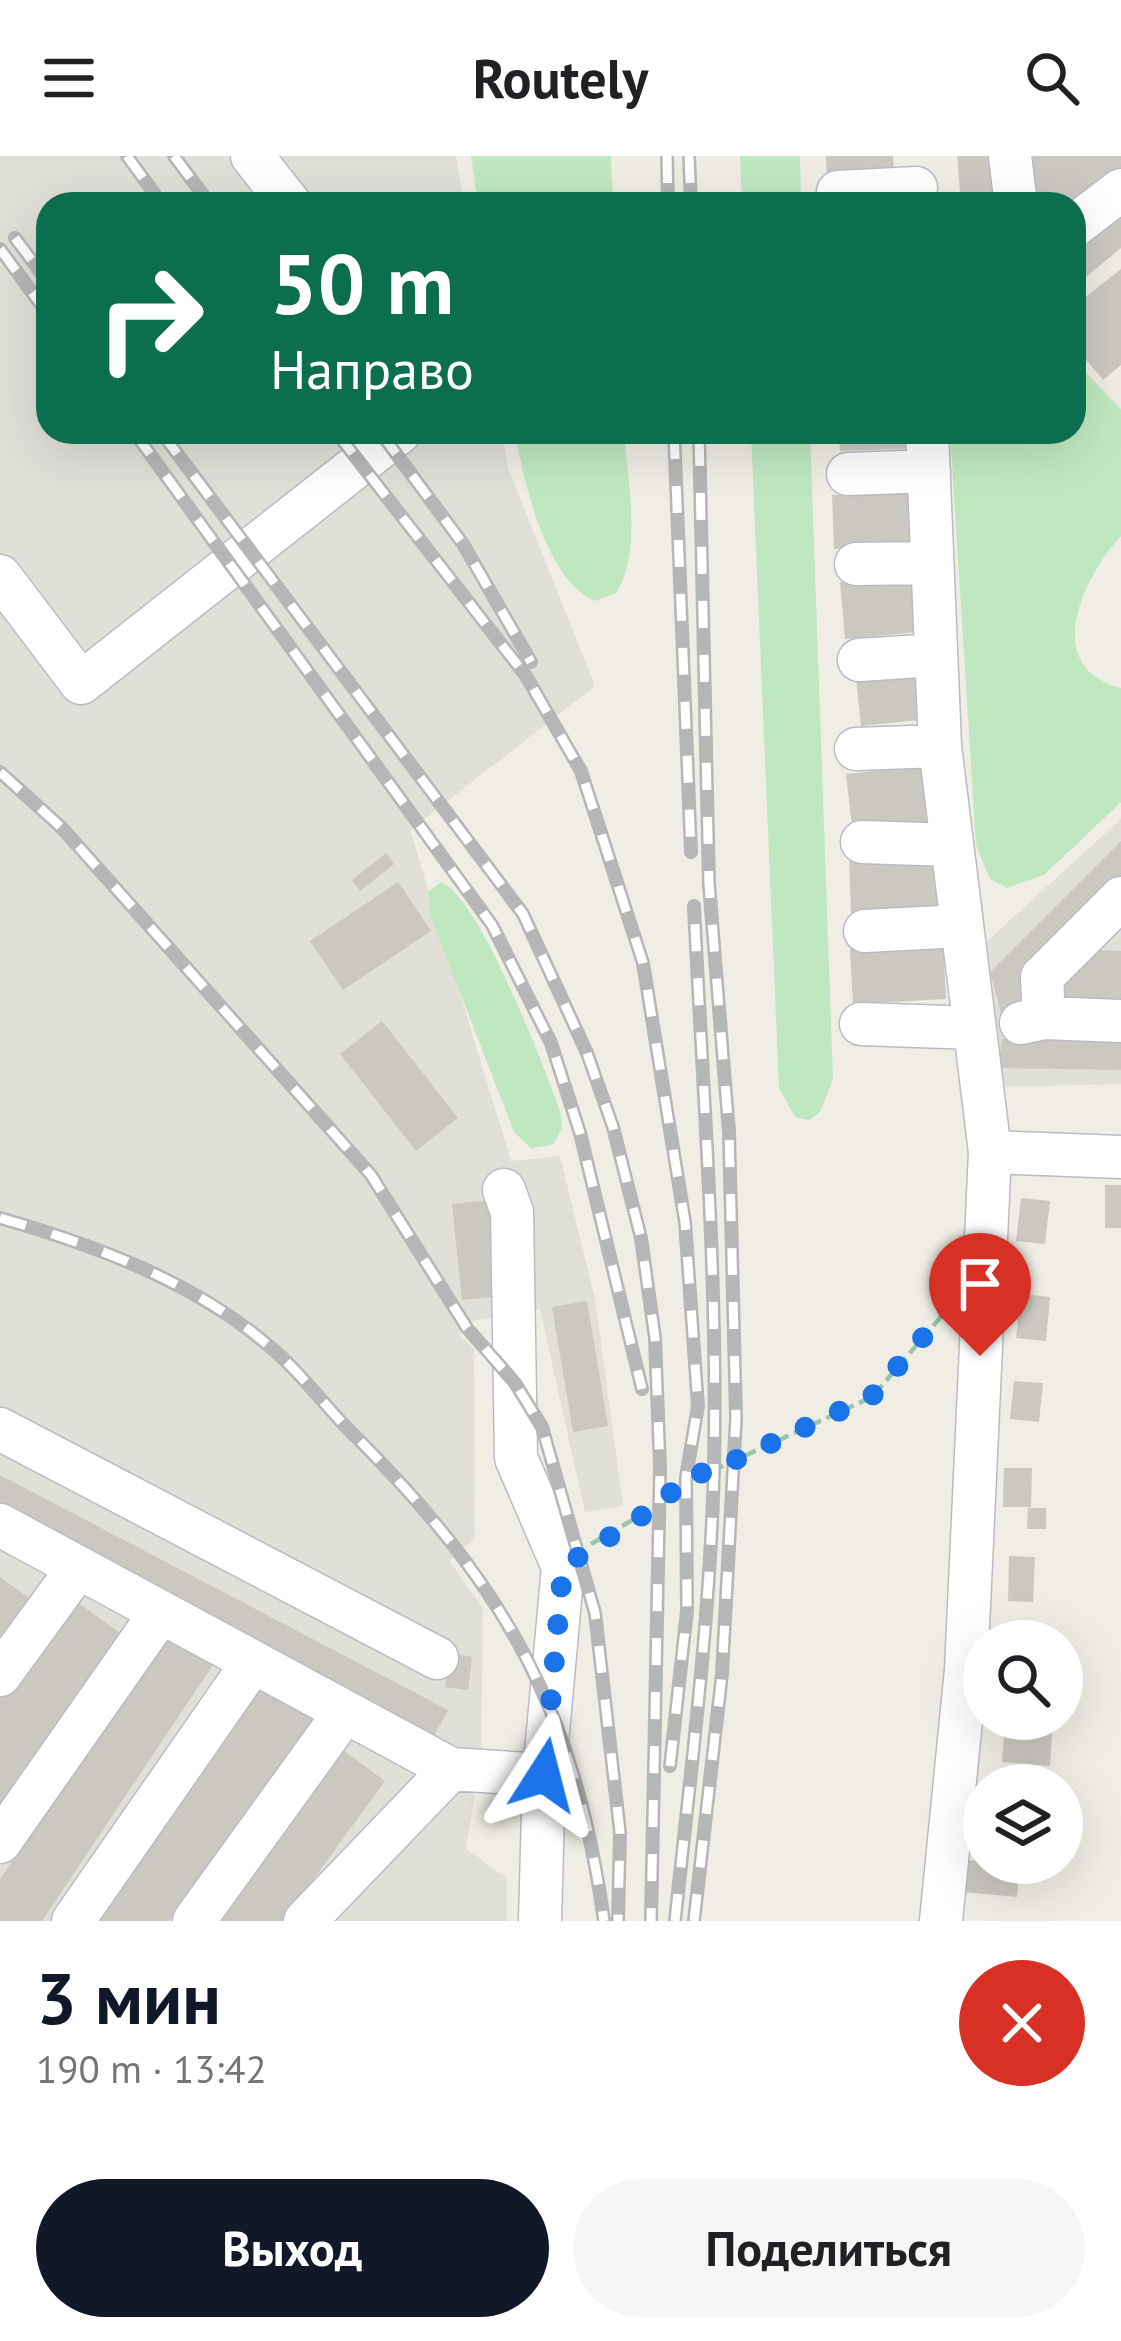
<!DOCTYPE html>
<html lang="ru">
<meta charset="utf-8">
<style>
:root{--surface:#fff;--page:#f6f6f6;--text:#202124;--muted:#757577;--accent:#111827}
body{margin:0;font-family:"PT Sans",sans-serif;background:var(--page);color:var(--text);height:100vh;display:flex;flex-direction:column;font-size:45px;white-space:nowrap}
*{box-sizing:border-box;margin:0}
p{font-size:39px;color:var(--muted)}
.icon{flex:none;width:66px;height:66px;fill:none;stroke:currentColor;stroke-width:2;stroke-linecap:round;stroke-linejoin:round}
.map{position:relative;height:1765px;overflow:hidden}
.panel{display:flex;flex-direction:column;background:var(--surface);flex:1}
.panel>*{flex:none}
.hud{position:absolute;left:36px;top:36px;width:1050px;height:252px;border-radius:36px;box-shadow:0 12px 48px #0002;background:#0b6e4f;color:#fff;overflow:hidden}
.fabs{position:absolute;left:963px;top:1464px;display:grid;gap:24px}
.fabs a{display:grid;place-items:center;width:120px;height:120px;border-radius:50%;background:var(--surface);box-shadow:0 12px 48px #0002;font-size:60px}
.pin{position:absolute;display:grid;place-items:center;width:102px;height:102px;color:#fff;margin:-123px -51px;border-radius:50% 50% 50% 0;rotate:-45deg;box-shadow:0 0 12px #0007}
.pin .icon{rotate:45deg}
.me{position:absolute;width:132px;margin:-66px;rotate:9deg;stroke-linejoin:round;filter:drop-shadow(0 0 9px #0008)}
.turn{display:flex;align-items:center;gap:42px;height:252px;padding:0 36px;font-size:54px}
.turn .icon{width:156px;height:156px;stroke-width:2.5}
.turn b{display:block;font-size:84px;line-height:102px}
.round{display:grid;place-items:center;flex:none;width:126px;height:126px;border-radius:63px;background:var(--page)}
.overview{display:flex;align-items:center;justify-content:space-between;height:204px;padding:0 36px}
h1{font-size:72px;font-weight:700;line-height:90px;color:var(--accent)}
.primary-button{display:flex;gap:24px;margin-top:auto;padding:24px 36px}
.primary-button a{flex:1;height:138px;border-radius:72px;background:var(--accent);color:#fff;font-size:48px;font-weight:700;line-height:138px;text-align:center}
.primary-button a+a{background:var(--page);color:var(--text)}
header{display:flex;justify-content:space-between;align-items:center;height:156px;padding:0 36px;background:var(--surface);font-size:54px;font-weight:700}
.map>svg:first-child{display:block}
.industrial{fill:#e0dfd8}
.green{fill:#bfe8c0}
.building{fill:#cac8c1}
.lines{fill:none;stroke-linecap:round;stroke-linejoin:round}
.minor-casing{stroke:#b9bcc1;stroke-width:45}
.path{stroke:#97c7a6;stroke-width:4.5;stroke-dasharray:12 6;stroke-linecap:butt}
.minor{stroke:#fff;stroke-width:42}
.rail-casing{stroke:#b5b6b6;stroke-width:14}
.rail{stroke:#fff;stroke-width:9;stroke-dasharray:27;stroke-linecap:butt}
.route{stroke:#1a73e8;stroke-width:21;stroke-dasharray:0 37.8}
</style>
<header><svg class="icon" aria-label="menu" viewBox="0 0 24 24"><path d="M4 6h16M4 12h16M4 18h16"/></svg>Routely<svg class="icon" aria-label="search" viewBox="0 0 24 24"><circle cx="10" cy="10" r="6"/><path d="M15 15l6 6"/></svg></header>
<div class="map">
<svg width="1121" height="1765" viewBox="0 0 1121 1765">
<rect width="100%" height="100%" fill="#efede4"/>
<path class="industrial" d="M0,0H456L464,48H48V276H502L508,312L595,530L410,674L511,1005L560,1000L595,1143L623,1350L585,1356L540,1153L474,1165L459,1179L474,1193L475,1382L449,1405L483,1452L481,1603L466,1693L507,1722V1765H0Z
M1121,663V928L1001,931L983,789Z"/>
<path class="green" d="M471,0H611L613,48H478Z
M740,0H800L801,48H742Z
M1074,205L1121,253V380C1084,420 1039,511 1121,532V646L1044,719L1007,732L990,723L976,689L950,276H1074Z
M515,276H624C627,324 643,395 616,437L595,445C546,425 523,324 515,276Z
M751,276H810L833,923L820,956L809,964L795,961L779,932Z
M441,726C479,740 546,915 561,958L562,972L553,989L531,992L514,976L430,759L428,736Z"/>
<path class="building" d="M826,0H893L894,17L827,22Z
M957,0H991L998,48H961Z
M1034,0H1121V15L1074,48H1031L1020,11Z
M1121,56V92L1074,131V94Z
M1121,113V209L1103,224L1074,189V150Z
M839,276H917V292L840,295Z
M917,335L919,390L834,393L832,339Z
M923,418L928,475L845,483L840,426Z
M923,505L929,563L861,570L855,511Z
M929,609L936,669L853,679L846,618Z
M1121,685V726L1020,826L1024,839L1002,862L990,816Z
M935,696L938,754L851,758L849,700Z
M386,697L394,708L360,735L352,724Z
M398,726L431,775L343,834L310,785Z
M943,787L946,843L853,848L850,793Z
M1097,794L1121,795V850H1065V809Z
M382,865L458,962L416,995L340,898Z
M1002,883L1121,887V914L998,912Z
M1105,1029H1121V1072H1105Z
M1021,1042L1050,1045L1045,1088L1016,1085Z
M489,1044L500,1140L462,1144L452,1048Z
M1021,1138L1050,1141L1046,1185L1016,1182Z
M587,1145L608,1270L573,1276L552,1151Z
M1014,1225L1043,1227L1039,1266L1010,1263Z
M1004,1312H1032L1031,1351H1003Z
M0,1319L448,1554L430,1588L0,1362Z
M1028,1352H1046V1373H1027Z
M1009,1400L1035,1401L1033,1446L1008,1445Z
M0,1421L38,1448L0,1500Z
M70,1441L130,1484L0,1665V1539Z
M171,1476L215,1506L42,1765H0V1723Z
M450,1497L472,1501L468,1534L445,1531Z
M260,1524L314,1562L169,1765H89Z
M1005,1563H1053L1050,1610L1002,1606Z
M335,1588L385,1625L283,1765H206Z
M967,1704L1020,1708L1017,1741L964,1736Z"/>
<g class="lines">
<defs>
<path id="minor" d="M252,0L290,48
M1010,0L1016,48
M838,36L916,32
M1074,70L1121,34
M927,276L940,590L990,996L966,1514L941,1765
M848,318L929,315
M856,408L932,407
M0,420L81,527L400,276
M859,504L936,499
M856,593L940,590
M862,686L952,689
M865,775L962,770
M1044,862L1042,821L1121,742
M1021,867L1044,862L1121,865
M861,868L974,872
M990,996L1121,1001
M504,1034L512,1056L516,1302L563,1411L544,1619L540,1765
M0,1273L437,1502
M0,1369L451,1613L544,1619
M0,1519L78,1412
M0,1686L161,1456
M73,1765L253,1506
M194,1765L345,1556
M305,1765L451,1613"/>
</defs>
<use href="#minor" class="minor-casing"/>
<path class="path" d="M591,1388L660,1348L686,1321L714,1314L872,1241L946,1155"/>
<use href="#minor" class="minor"/>
<defs>
<path id="rail" d="M127,0L162,48
M174,0L210,48
M667,0L668,48
M689,0L691,48
M15,82L48,126
M0,93L48,158
M134,276L492,769L551,887L580,977L642,1233
M161,276L523,758L587,897L613,971L641,1082L655,1182L660,1312L651,1765
M336,276L526,520L581,615L643,807L685,1066L698,1250L686,1321L687,1455L670,1610
M380,276L463,388L531,506
M674,276L691,696
M0,616L62,672L371,1019L467,1172L515,1227L542,1271L595,1457L620,1676L618,1765
M0,1062C94,1089 193,1125 269,1190C301,1216 327,1253 357,1282C506,1431 575,1555 604,1765
M675,1765C691,1614 710,1464 714,1312C718,1124 703,938 694,750
M694,1765L722,1518L736,1262L729,976L709,728L699,276"/>
</defs>
<use href="#rail" class="rail-casing"/>
<use href="#rail" class="rail"/>
</g>
<g class="lines">
<path class="route" d="M544,1619L563,1411L660,1348L686,1321L714,1314L872,1240L985,1110L980,1200"/>
</g>
</svg>
<div class="fabs">
<a><svg class="icon" aria-label="search" viewBox="0 0 24 24"><circle cx="10" cy="10" r="6"/><path d="M15 15l6 6"/></svg></a>
<a><svg class="icon" aria-label="layers" viewBox="0 0 24 24"><path d="M12 4l9 5-9 5-9-5zM3 14l9 5 9-5"/></svg></a>
</div>
<div class="pin" style="left:980px;top:1200px;background:#d93025"><svg class="icon" aria-label="arrive" viewBox="0 0 24 24"><path d="M6 21V4h12l-3 4 3 4H6"/></svg></div>
<svg class="me" style="left:544px;top:1619px" viewBox="-20 -20 40 40"><path d="M0-17L14 15 0 8-14 15z" fill="#1a73e8" stroke="#fff" stroke-width="4"/></svg>
<div class="hud">
<div class="turn"><svg class="icon" aria-label="right" viewBox="0 0 24 24"><path d="M7 20v-9h11M14 6l5 5-5 5"/></svg><div><b>50 m</b>Направо</div></div>
</div>
</div>
<section class="panel">
<div class="overview"><div><h1>3 мин</h1><p>190 m · 13:42</p></div><a class="round" style="background:#d93025;color:#fff"><svg class="icon" aria-label="close" viewBox="0 0 24 24"><path d="M6 6l12 12M18 6L6 18"/></svg></a></div>
<div class="primary-button"><a>Выход</a><a>Поделиться</a></div>
</section>
